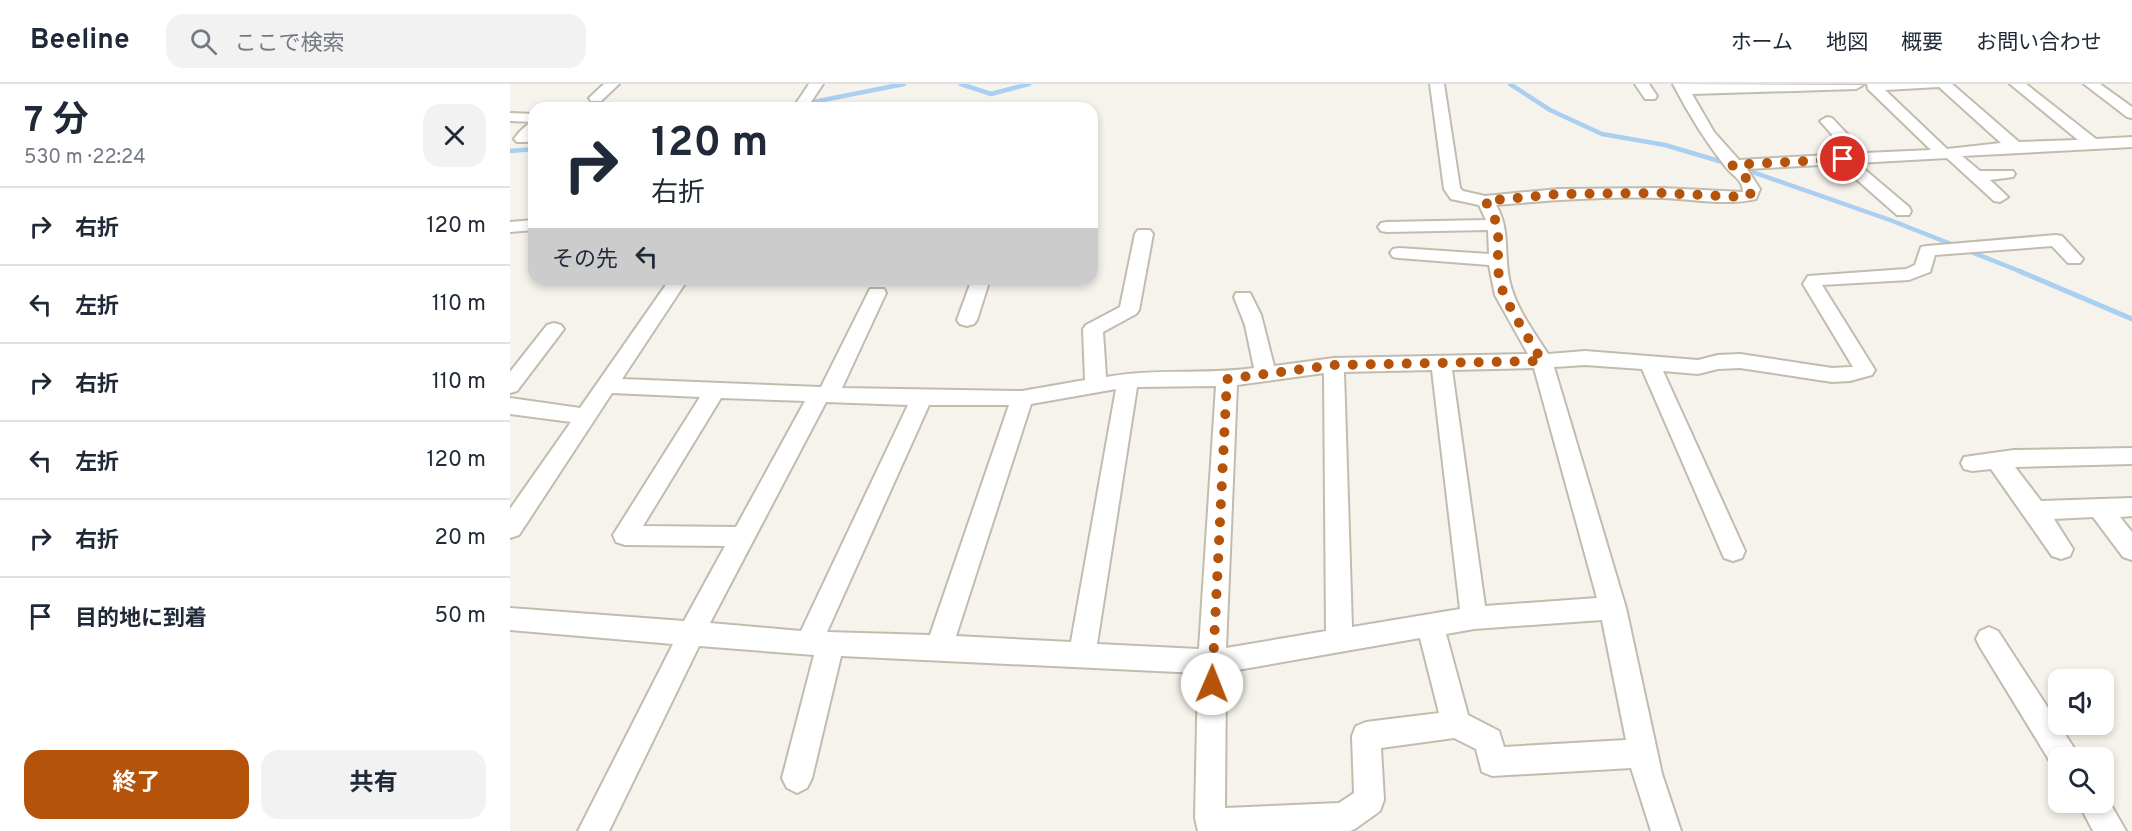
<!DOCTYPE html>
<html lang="ja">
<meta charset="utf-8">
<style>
:root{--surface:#fff;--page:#f2f2f3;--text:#1f2937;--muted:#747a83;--line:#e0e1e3;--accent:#b45309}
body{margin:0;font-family:Overpass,"Noto Sans JP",sans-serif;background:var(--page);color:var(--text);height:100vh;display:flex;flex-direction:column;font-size:22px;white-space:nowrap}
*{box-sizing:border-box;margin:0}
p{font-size:20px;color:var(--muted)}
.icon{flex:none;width:33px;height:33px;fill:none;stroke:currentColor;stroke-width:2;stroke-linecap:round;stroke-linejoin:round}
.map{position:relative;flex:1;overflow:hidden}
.side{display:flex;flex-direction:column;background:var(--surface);width:510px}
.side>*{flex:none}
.top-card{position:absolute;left:18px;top:18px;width:570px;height:183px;border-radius:18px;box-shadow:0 3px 9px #0003;background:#fff;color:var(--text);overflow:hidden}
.tools{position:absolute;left:1538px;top:585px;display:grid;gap:12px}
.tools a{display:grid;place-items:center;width:66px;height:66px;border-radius:12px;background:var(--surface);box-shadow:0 3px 9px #0003;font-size:30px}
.pin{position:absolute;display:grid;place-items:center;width:51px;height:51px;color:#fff;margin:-26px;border:3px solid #fff;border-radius:50%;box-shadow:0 2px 6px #0007}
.me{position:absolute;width:66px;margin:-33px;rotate:1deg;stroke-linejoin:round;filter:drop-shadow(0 0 4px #0008)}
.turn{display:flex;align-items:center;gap:21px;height:126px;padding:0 24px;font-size:27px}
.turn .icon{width:78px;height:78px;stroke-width:2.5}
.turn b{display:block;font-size:42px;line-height:51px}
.then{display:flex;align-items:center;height:57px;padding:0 24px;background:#0003;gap:12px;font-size:22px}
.round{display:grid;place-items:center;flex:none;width:63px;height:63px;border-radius:18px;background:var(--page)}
.summary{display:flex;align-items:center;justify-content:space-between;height:102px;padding:0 24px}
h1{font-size:36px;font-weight:700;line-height:45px}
.button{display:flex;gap:12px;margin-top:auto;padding:12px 24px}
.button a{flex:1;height:69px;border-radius:18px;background:var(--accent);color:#fff;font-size:24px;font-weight:700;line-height:69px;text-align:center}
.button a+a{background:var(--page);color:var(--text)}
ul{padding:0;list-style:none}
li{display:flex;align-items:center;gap:18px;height:78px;padding:0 24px;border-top:2px solid var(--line)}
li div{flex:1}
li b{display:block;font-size:22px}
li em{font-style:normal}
header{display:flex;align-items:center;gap:36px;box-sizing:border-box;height:84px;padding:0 30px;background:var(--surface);border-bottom:2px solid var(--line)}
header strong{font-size:28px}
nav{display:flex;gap:33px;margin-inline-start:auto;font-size:21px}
.search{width:420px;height:54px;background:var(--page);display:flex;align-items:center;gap:15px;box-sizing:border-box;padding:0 21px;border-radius:18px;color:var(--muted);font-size:22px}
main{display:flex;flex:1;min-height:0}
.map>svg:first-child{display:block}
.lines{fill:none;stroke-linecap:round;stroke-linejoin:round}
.stream-far1{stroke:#aacff1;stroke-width:4.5}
.stream{stroke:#aacff1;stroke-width:5}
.minor-casing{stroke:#c2bcae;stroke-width:4}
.minor{fill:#fff;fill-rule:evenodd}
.route{stroke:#b45309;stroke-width:10;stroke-dasharray:0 18}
</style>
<header>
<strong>Beeline</strong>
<div class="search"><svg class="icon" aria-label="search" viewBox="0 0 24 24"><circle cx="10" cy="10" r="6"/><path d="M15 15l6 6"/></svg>ここで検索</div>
<nav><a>ホーム</a><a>地図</a><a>概要</a><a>お問い合わせ</a></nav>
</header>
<main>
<section class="side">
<div class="summary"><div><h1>7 分</h1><p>530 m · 22:24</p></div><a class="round"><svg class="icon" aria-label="close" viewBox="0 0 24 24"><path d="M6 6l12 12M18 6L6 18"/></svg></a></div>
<ul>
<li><svg class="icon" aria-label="right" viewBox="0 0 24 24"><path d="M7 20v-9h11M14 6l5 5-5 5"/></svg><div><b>右折</b></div><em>120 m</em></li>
<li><svg class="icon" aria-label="left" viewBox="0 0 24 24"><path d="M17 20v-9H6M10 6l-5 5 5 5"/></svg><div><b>左折</b></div><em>110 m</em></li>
<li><svg class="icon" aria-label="right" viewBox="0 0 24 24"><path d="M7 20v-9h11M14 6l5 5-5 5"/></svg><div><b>右折</b></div><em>110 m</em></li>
<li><svg class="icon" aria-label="left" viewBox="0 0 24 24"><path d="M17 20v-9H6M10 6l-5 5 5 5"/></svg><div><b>左折</b></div><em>120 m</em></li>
<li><svg class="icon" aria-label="right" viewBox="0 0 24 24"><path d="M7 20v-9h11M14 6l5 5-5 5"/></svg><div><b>右折</b></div><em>20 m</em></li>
<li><svg class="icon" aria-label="arrive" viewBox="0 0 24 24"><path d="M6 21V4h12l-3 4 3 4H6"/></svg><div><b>目的地に到着</b></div><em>50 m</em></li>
</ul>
<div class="button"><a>終了</a><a>共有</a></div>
</section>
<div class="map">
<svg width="1622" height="747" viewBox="0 0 1622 747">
<rect width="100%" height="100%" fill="#f6f3ec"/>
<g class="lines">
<path class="stream-far1" d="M451,0L481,10L519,0
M1000,0L1040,26L1092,50L1155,61L1219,80
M273,24L394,0
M0,67L24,65
M1231,84L1380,136L1512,188"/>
<path class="stream" d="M1509,187L1622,235"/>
<defs>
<path id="minor" d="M94,0H109L91,17H81L79,14Z
M299,0H313L297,24H283Z
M920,0H934L950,104L953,107L975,112L1049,105L1152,104L1233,108C1233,95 1221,91 1215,82C1196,58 1178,29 1163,0L1353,1L1346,5L1182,10L1204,48L1229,76L1339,70L1310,37L1317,33L1322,34L1355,69L1421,66L1358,5L1357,0H1442L1509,58L1568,56L1500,0H1516L1586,55L1622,53V63L1452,72L1470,87H1503L1505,90L1503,93L1480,96L1498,113L1490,118L1484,117L1437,74L1347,79L1399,123L1401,127L1399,131H1387L1329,80L1237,85L1250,105L1246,115C1216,122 1183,115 1153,114C1097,112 1042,116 986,121C1001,146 993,172 1000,199C1006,224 1024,248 1038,270L1075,267L1188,276L1208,271L1230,270L1322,284L1340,283H1343L1293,200L1298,192L1396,185L1405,181L1411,163L1417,162L1546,151L1552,152L1573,175L1570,179H1558L1542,162L1425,171L1420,188L1399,196L1312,201L1365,286L1362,291L1340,297L1322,298L1230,284L1208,285L1188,290L1153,287L1235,467L1232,474L1223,477L1214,474L1211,467L1132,285L1075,281L1044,283L1116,524L1152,690L1171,747H1141L1121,684L982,692L972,688L966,665L944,654L871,664L874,716L870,727L845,745L840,747H688L685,734L688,589L331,572L302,694L297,704L287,709L277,704L272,694L304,571L189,562L99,747H68L163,560L0,546V524L174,537L215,462L115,461L106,458L103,451L190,313L102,309L9,451L0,454V425L61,338L0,330V314L70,324L160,195H178L112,295L311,303L360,205H374L376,209L332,304L512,307L575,296L573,245L576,241L610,223L625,150L628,146H640L643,150L629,226L626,230L593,248L596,293C645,284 695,291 744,284L735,241L724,213L726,209H740L751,231L764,282L824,274L1018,270L985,211L979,181L889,174L883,173L880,169L883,165L889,164L979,170L978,146L877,148L871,147L868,143L871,139L877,138L976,136L969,121L941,115L934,105ZM1429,3L1491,59L1437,65L1375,6ZM1024,284L1087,514L975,522L942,286ZM922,286L950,525L842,543L834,288ZM814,289L816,547L716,564L727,301ZM706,302L689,565L587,560L627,303ZM606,305L561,558L446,552L521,320ZM211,314L295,317L226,443L133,442ZM316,318L398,321L291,547L200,539ZM419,321H499L420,551L317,548ZM1092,536L1116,656L994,663L989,647L958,631L936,550L964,545ZM910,554L929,629L856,638L846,642L842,652L844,709L829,719L715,724L716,588Z
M1125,0H1139L1147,12L1145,15H1135Z
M1574,0H1590L1622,23V34L1617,33Z
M0,29L24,30V38L0,37Z
M24,38V52L17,58H7L4,55C9,48 16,40 24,38Z
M24,136V146L0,148V138Z
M462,195H480L467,236L464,240L457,242L450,240L447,236Z
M44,239L51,241L54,245L7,307L0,309V288L37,241Z
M1622,364V380L1505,383L1531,417L1622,414V432L1610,433L1622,448V476L1613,473L1583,433L1544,435L1563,465L1560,472L1551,475L1542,472L1481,385L1462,387L1454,385L1451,379L1454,373L1504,366Z
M1479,543L1488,547L1564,664L1568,674H1548V686L1544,684L1470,563L1466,555L1470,547Z
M1593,707L1616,747H1583L1568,718H1593Z"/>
</defs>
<use href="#minor" class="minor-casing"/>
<use href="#minor" class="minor"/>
</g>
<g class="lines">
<path class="route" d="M702,600L717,295L824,281L1032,277C1020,256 998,224 991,202C982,168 998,148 975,117L1049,110L1152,109L1231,113L1240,111L1242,105L1238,96L1222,81L1333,75"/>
</g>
</svg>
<div class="tools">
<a><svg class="icon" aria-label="sound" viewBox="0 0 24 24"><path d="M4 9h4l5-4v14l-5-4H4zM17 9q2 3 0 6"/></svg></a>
<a><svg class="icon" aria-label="search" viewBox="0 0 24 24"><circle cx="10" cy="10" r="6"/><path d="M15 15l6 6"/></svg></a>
</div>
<div class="pin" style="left:1333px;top:75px;background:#d93025"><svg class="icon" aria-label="arrive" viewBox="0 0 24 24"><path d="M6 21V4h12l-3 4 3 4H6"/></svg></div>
<svg class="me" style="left:702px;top:600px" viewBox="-20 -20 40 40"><circle r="19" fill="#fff"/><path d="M0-13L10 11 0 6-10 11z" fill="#b45309"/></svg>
<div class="top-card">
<div class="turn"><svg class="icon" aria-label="right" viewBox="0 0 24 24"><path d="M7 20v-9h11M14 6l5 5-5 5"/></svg><div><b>120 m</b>右折</div></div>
<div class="then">その先<svg class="icon" aria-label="left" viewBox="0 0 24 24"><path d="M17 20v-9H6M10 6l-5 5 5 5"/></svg></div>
</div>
</div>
</main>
